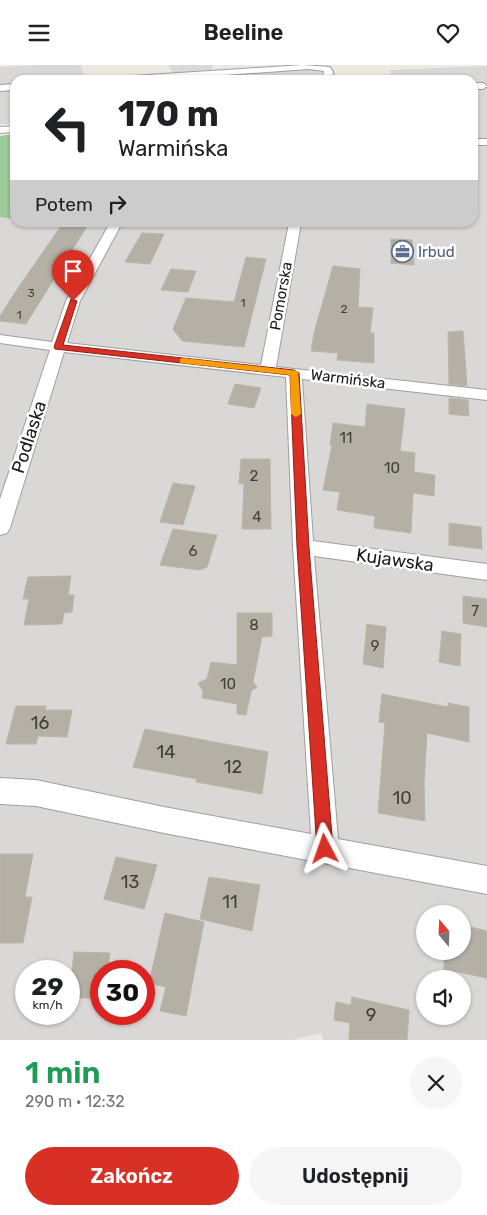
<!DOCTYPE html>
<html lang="pl">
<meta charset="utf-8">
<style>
:root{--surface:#fff;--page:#f6f6f6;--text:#202124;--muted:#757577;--accent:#d93025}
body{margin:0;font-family:Rubik,sans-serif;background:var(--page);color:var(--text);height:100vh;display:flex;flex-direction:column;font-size:19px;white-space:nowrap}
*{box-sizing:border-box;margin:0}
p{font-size:16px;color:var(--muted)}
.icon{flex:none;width:28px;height:28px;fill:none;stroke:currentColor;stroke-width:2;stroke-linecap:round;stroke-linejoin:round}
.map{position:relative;height:975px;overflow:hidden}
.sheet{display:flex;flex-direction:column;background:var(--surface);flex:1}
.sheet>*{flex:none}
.top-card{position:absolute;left:10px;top:10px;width:468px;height:152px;border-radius:15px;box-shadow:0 1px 4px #0004;background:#fff;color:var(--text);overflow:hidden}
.needle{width:32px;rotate:341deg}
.tools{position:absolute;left:416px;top:840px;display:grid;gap:10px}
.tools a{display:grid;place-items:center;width:55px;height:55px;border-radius:50%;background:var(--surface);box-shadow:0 1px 4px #0004;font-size:25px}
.speed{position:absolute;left:15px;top:895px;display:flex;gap:10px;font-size:25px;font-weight:700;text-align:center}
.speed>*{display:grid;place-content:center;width:65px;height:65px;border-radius:50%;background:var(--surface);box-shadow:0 1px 4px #0004;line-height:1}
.speed small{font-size:12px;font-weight:400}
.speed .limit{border:8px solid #d22;background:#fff;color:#111}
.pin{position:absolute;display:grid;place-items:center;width:42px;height:42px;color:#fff;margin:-51px -21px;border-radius:50% 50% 50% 0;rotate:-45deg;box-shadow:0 0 5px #0007}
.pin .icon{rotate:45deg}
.me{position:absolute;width:55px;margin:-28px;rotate:356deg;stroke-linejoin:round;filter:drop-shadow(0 0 4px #0008)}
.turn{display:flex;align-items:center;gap:18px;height:105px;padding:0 25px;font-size:22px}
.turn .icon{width:65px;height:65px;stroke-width:2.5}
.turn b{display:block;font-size:35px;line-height:42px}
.then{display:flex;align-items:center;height:48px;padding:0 25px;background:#0003;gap:10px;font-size:19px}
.round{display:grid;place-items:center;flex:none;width:52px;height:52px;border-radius:26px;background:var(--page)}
.headline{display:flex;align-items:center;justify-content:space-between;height:85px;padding:0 25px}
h1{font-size:30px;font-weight:600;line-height:38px;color:#1e9e55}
.action{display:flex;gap:10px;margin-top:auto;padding:10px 25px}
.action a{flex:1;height:58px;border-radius:30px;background:var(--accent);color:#fff;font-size:20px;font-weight:600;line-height:58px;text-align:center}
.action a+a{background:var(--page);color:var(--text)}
header{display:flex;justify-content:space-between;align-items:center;height:65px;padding:0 25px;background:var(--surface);font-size:22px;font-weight:600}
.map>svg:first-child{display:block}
.residential{fill:#d9d8d7;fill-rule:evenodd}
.forest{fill:#9bc997}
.building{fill:#b5b0a6;stroke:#bcb4a4}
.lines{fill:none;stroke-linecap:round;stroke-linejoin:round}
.street-casing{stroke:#9f9f9f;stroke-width:2}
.street{fill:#fff;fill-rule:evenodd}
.route{fill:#d93025;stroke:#8d1f18}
.slow{fill:#f59e0b}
.labels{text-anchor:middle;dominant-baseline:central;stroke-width:5;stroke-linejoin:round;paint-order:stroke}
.far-number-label{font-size:12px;fill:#42403e}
.far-service-label{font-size:15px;fill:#4e5e75;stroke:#fff;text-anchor:start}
.far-street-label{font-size:15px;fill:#1b1b1b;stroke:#fff}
.number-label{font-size:15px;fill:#42403e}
.street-label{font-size:18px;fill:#1b1b1b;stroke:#fff}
.near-number-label{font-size:18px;fill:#42403e}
</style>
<header><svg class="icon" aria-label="menu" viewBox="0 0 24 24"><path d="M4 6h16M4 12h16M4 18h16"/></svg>Beeline<svg class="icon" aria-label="heart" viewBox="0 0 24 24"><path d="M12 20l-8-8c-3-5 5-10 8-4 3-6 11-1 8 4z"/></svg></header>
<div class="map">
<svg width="487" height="975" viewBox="0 0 487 975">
<rect width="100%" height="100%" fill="#eceae0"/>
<path class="residential" d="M37,0H81L85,15H15V20L0,21V2Z
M168,0H214L211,5L173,8Z
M308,0L326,1L333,4L336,10L390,12V5L487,1V975H323L321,968L291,975H0V152L15,154V158H472V15H150L271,6ZM425,849H462V886H425ZM26,906H69V949H26ZM101,906H144V949H101ZM425,914H462V951H425Z
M15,25V59H0V26Z"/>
<path class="forest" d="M15,69V154L0,152V71Z"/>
<path class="building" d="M63,158H89L26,259L0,256V251L16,226Z
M142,168L164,169L150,199L125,197Z
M391,174L412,175L414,200L391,198Z
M246,192L266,194L244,282L182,276L173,264L186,233L234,237Z
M333,201L360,204L358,242L373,243L370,268H374V298L337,295L338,288L311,286L314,268Z
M171,204L196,206L188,227L161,225Z
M463,266L467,321L449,319L448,267Z
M235,319L261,323L254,343L228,339Z
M449,333L468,335L469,351L449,349Z
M367,339L405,344L400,386L415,388L414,407L435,410L434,431L413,428L411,468L374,463L375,451L337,445L340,427L323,425L332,380H330L333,358L365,362Z
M241,394H270L271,464H242L244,419H239Z
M173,418L195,421L183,460L160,457Z
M449,458L481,462L482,484L449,480Z
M173,464L217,470L207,502L200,505L160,500Z
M71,511L68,530H74L72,547L64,548L62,559L24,560L29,534H23L28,512Z
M463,531L487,534V562L463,558Z
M237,548H272V571L262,572L253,617L257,622L251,626L246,650L237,649V639L202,633L203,626L198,618L207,614L211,597L237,600Z
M367,559L386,562L383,603L363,599Z
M442,566L461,569L460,601L439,597Z
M382,629L448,642V638L469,642V677L427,668L424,718L425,756L378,748L385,658L379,657Z
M16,641H46L45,645H72L67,672L38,671L36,679H6Z
M145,664L268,687L262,729L196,717L197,714L133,702Z
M0,789H33L25,832H32L23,878H0Z
M116,792L157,800L144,844L104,834Z
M209,812L260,820L252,866L200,854Z
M165,848L204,857L186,951L160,946L166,922L149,918Z
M462,860L487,866V913L444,904V886H462Z
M74,887L110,888L107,906H101V917L95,916L93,933H69Z
M352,932L409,945L407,975H349L350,958L334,955L336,937L351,940Z"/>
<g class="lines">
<defs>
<path id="street" d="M303,0L330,2L333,7L331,15H323L324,6L309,4L154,15H113L117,12Z
M472,18H483L487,21L483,24H472Z
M15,19V25L0,26V20Z
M15,61V67L0,68V62Z
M472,74H487V80H472Z
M110,158H122L80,236L67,278L261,300L289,158H301L276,302L487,325V335L302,314L313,476L487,499V515L314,491L338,774L487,801V829L164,768L36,741L0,739V713L36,715L164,742L311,769L293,482L286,312L64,287L10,463L7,468L0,470V434L50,285L0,278V270L52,277L66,236Z"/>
</defs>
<use href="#street" class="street-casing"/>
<use href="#street" class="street"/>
</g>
<path class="route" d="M71,234L77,236L63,280L294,305L299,308L309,482L333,784L331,789L325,791L320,789L317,784L297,482L290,310L55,284L54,282Z"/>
<path class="slow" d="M183,293L298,306L301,349L296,352L291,349L290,310L180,298V294Z"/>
<defs>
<symbol id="office-ring" viewBox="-11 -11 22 22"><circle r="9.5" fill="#fff" stroke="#5c6f8a" stroke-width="1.5"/><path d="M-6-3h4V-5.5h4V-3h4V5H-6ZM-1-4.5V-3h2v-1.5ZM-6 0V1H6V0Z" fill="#5c6f8a"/></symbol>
</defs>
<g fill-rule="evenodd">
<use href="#office-ring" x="390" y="174" width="25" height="25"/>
</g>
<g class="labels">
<g class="far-number-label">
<text x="31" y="228">3</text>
<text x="243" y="238">1</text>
<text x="344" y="244">2</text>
<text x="19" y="250">1</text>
</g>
<g class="far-service-label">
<text x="418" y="187">Irbud</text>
</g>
<g class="far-street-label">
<text transform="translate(281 231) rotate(-80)">Pomorska</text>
<text transform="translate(348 314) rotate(7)">Warmińska</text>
</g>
<g class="number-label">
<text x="346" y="373">11</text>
<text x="392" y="403">10</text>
<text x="254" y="411">2</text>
<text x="257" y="452">4</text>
<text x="193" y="486">6</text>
<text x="475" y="546">7</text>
<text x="254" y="560">8</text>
<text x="375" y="581">9</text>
<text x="228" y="619">10</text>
</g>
<g class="street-label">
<text transform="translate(29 372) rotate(-72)">Podlaska</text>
<text transform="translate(395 495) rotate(8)">Kujawska</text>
</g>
<g class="near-number-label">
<text x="40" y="658">16</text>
<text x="166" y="687">14</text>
<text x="233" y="702">12</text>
<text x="402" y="733">10</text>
<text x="130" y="817">13</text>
<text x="230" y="837">11</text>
<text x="371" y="950">9</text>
</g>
</g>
</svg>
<div class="tools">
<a><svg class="needle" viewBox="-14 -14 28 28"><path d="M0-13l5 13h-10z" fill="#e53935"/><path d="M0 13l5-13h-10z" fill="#757577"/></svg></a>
<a><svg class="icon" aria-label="sound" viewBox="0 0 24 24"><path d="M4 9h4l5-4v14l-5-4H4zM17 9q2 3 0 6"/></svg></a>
</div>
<div class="speed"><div>29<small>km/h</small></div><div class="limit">30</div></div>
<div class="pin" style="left:73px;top:236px;background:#d93025"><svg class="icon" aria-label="arrive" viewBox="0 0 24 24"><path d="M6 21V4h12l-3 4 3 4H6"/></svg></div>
<svg class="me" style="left:325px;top:784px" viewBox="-20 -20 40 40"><path d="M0-17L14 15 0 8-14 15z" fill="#d93025" stroke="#fff" stroke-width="4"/></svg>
<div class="top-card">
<div class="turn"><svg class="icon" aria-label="left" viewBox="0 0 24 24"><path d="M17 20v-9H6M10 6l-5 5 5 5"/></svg><div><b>170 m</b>Warmińska</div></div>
<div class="then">Potem<svg class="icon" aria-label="right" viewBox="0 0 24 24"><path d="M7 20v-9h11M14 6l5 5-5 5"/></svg></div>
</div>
</div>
<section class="sheet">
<div class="headline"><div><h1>1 min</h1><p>290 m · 12:32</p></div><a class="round"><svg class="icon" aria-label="close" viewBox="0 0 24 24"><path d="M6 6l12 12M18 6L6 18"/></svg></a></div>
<div class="action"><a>Zakończ</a><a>Udostępnij</a></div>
</section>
